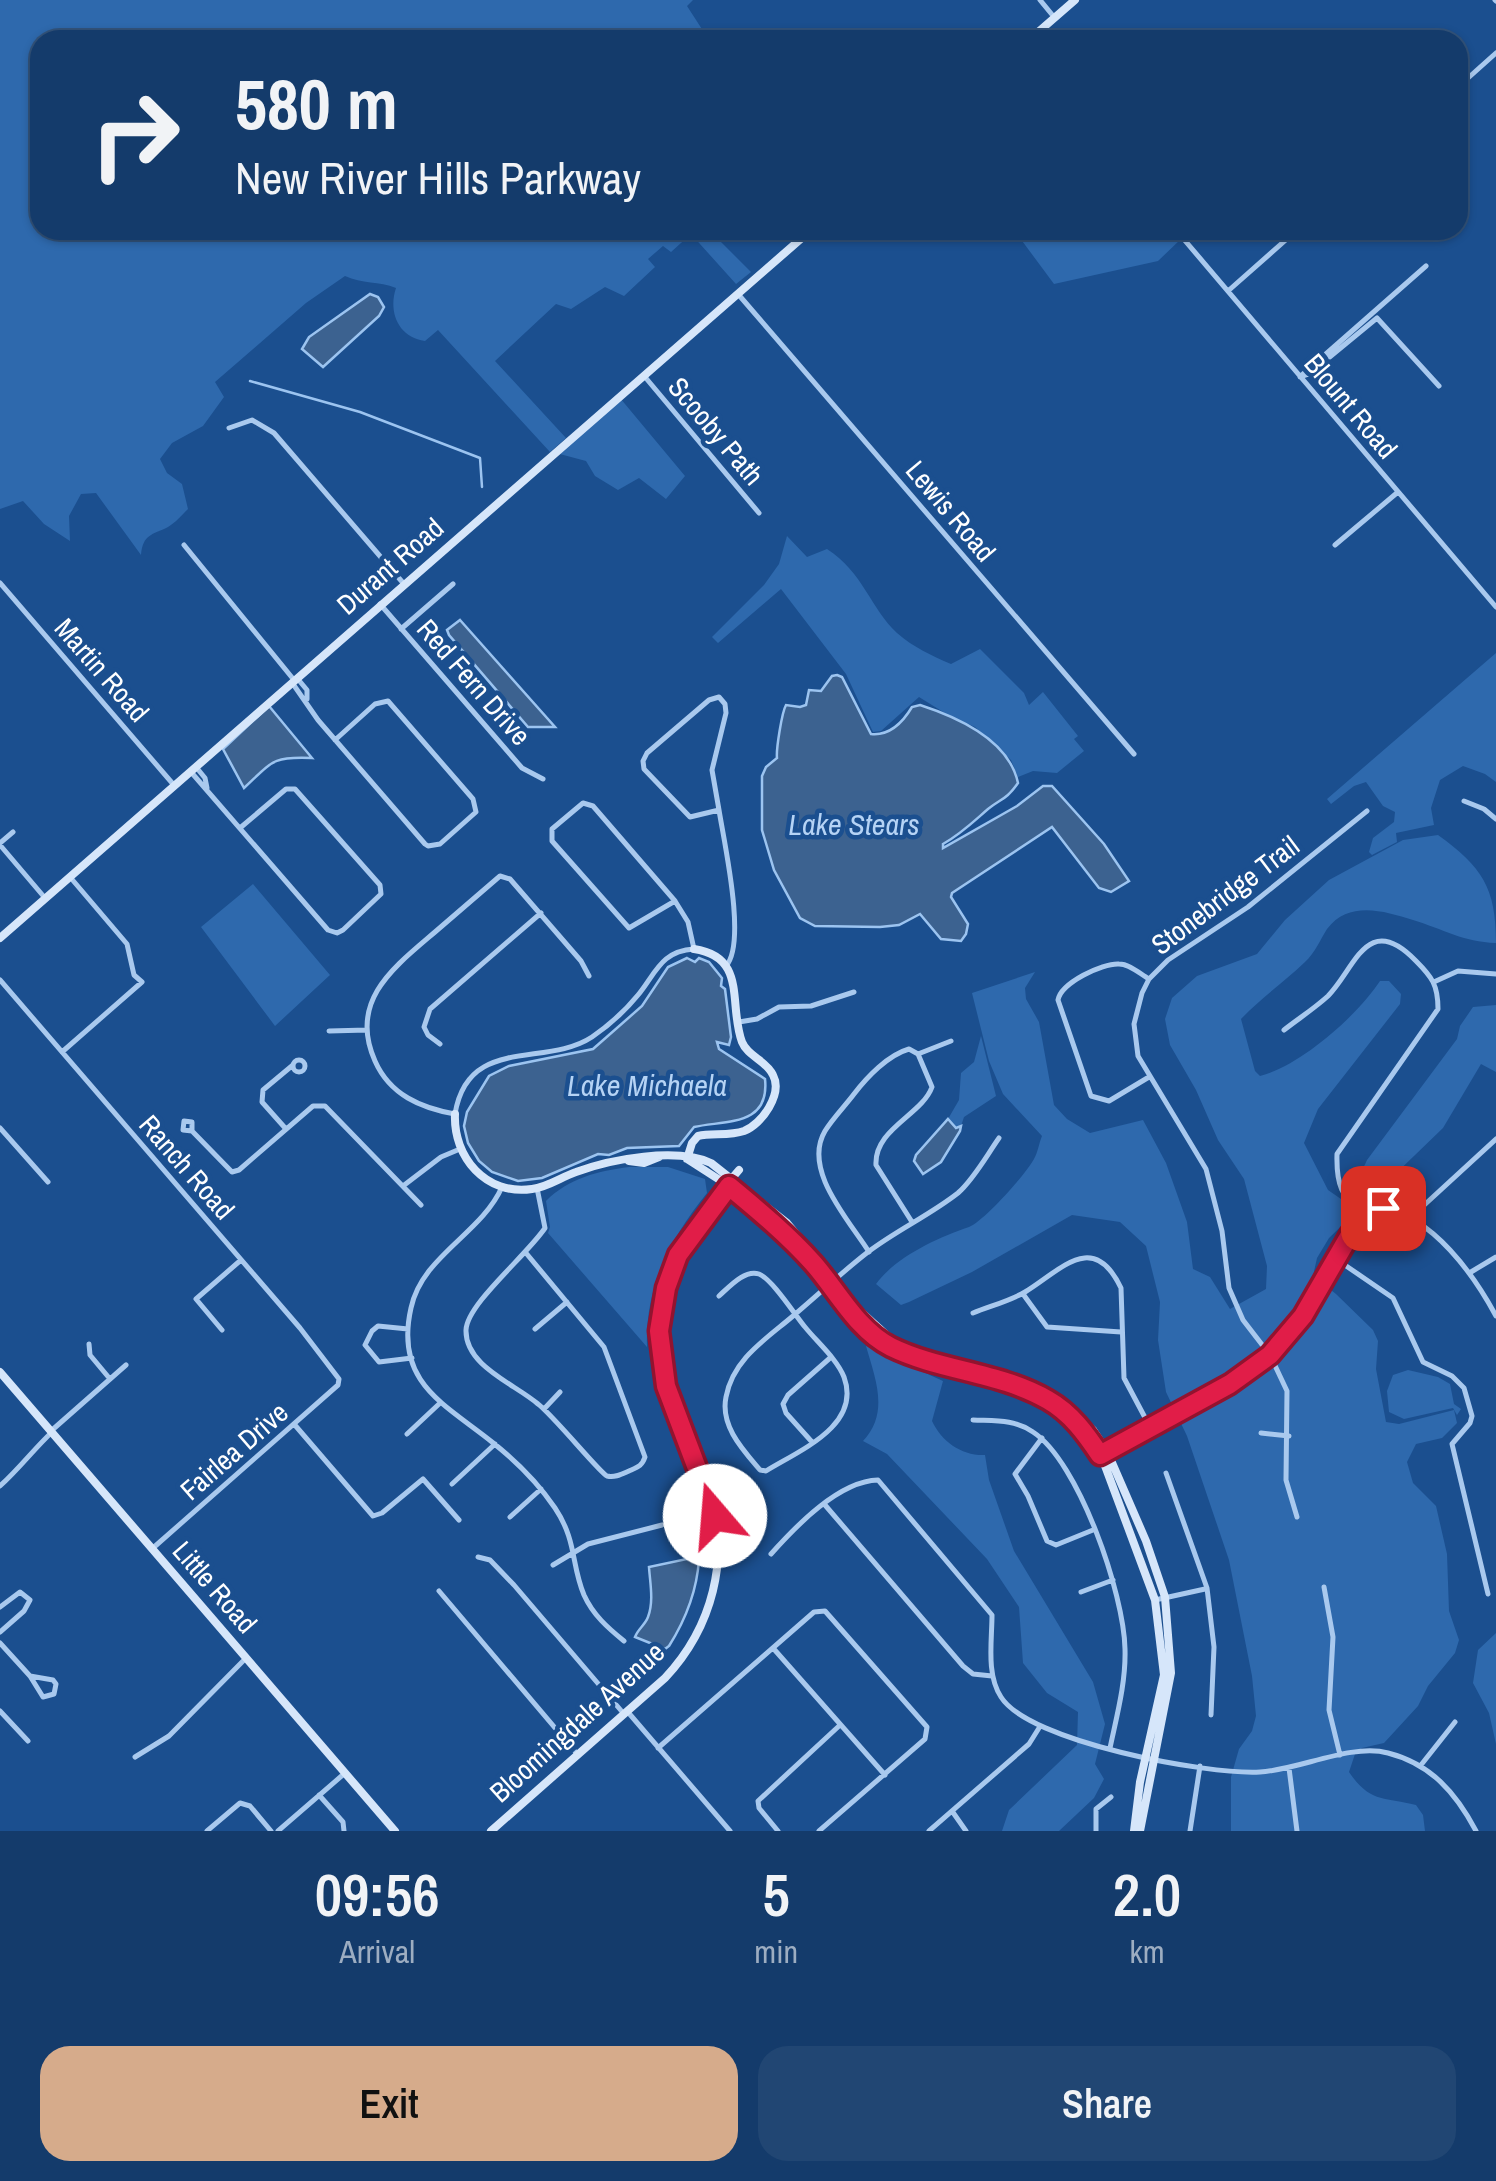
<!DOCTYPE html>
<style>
:root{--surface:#143b6b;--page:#214673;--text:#f1f3f6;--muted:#9dadc1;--line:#33557e;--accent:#d6ab8b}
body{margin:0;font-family:"Archivo Narrow",sans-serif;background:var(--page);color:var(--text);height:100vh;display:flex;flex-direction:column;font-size:38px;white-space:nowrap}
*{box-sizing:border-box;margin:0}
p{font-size:32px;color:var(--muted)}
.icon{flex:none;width:55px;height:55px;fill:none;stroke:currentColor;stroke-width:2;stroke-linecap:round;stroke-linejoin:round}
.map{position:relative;height:1831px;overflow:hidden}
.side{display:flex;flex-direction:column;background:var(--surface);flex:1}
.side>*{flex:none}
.hud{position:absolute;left:30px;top:30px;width:1438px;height:210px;border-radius:30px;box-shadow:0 2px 8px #0004,0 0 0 2px var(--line);background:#143b6b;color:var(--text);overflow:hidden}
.pin{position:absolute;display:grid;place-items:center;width:85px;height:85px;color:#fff;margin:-42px;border-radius:20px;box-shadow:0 5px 15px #0006}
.me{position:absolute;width:110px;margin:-55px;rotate:342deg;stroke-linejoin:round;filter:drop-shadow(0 0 8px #0008)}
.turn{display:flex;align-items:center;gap:35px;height:210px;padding:0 40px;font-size:45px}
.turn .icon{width:130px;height:130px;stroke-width:2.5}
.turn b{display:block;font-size:70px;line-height:85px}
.eta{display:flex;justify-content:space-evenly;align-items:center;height:170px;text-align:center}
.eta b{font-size:60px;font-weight:600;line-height:70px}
.primary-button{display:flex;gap:20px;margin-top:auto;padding:20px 40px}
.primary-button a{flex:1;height:115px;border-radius:30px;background:var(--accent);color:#111;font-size:40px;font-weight:600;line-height:115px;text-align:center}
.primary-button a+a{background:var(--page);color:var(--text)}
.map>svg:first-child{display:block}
.green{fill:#2e69ad}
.water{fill:#3c6290;stroke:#9cc4f0;stroke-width:2.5}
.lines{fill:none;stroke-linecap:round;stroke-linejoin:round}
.stream{stroke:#9cc4f0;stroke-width:2.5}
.street{stroke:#a9c9ee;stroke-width:5}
.secondary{stroke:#d6e6fa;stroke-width:8}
.route-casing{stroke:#92132f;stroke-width:25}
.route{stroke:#e11d48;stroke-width:18}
.labels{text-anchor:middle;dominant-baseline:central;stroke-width:9;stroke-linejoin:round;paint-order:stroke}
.street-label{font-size:28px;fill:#fff;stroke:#1b4f8f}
.water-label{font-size:30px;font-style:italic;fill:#b5d3f5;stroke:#1b4f8f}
</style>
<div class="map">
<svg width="1496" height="1831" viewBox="0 0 1496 1831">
<rect width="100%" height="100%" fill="#1b4f8f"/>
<path class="green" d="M0,0H693L687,6L709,40H40V230H709L751,272L736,284L691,234L671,252L663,246L648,259L655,267L624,296L605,287L571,309L556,304L495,361L566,438L550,452L438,330L425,341C398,337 388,312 396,288C379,281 362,284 345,276L306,303L215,382L224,397L203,426L172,443L160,459L167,473L182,484L188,509C182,515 175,523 168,527C152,535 143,534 141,555L96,493L81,494L69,516L70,541L44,524L23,501L0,509Z
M1014,230H1173L1181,239L1158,261L1054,284Z
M620,398L685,476L666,499L639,478L618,490L595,476L586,461L556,453Z
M787,536L807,557L827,549C863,572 871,609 897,633C913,647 932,656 951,664L980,649L1024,693L1029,705L1043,692L1078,736L1074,739L1084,751L1057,773L1033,771L1018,777L1011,760L975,727L948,715L919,697L881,731L873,732L846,674L781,589L718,643L712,637L764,585L779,564Z
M1496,653V782L1485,774L1463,766L1440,780L1431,808L1434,825L1396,833L1397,842L1372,855L1369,852L1373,838L1394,822L1395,812L1383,806L1366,782L1354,786L1331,804L1327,799Z
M1438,835C1482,867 1496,887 1496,943C1463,942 1443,929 1413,920C1384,911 1349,900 1327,929C1320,940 1315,953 1305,962C1284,982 1261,998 1241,1019L1255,1071L1260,1076C1300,1066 1357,1016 1380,981H1389L1401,994L1400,1004L1318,1109L1304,1143L1328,1190L1341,1199L1354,1188L1367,1160L1457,1039L1460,1026L1473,1007L1496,1005V1072L1481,1064L1443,1128L1329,1238L1317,1258L1313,1276L1336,1294L1373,1330L1378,1341L1376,1369L1386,1422L1399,1424L1454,1410L1457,1423L1442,1438L1416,1444L1407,1462L1413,1483L1436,1506L1447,1554L1449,1611L1459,1640L1455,1653L1428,1686L1418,1706L1384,1743L1362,1748L1355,1754L1349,1772C1370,1803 1384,1797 1416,1805L1423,1815L1425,1831H1231V1777L1239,1749L1252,1731L1256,1716L1252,1676L1229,1560L1187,1436L1166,1392L1158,1340L1160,1302L1146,1246L1120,1222L1072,1215L972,1272L909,1302L901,1305L876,1284C897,1256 937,1238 969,1227C984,1221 1026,1174 1034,1159C1038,1152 1039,1143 1042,1136L1003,1094L989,1061L972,993L1035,972L1025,988L1026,999L1039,1022L1054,1105L1067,1119L1090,1133L1143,1120L1166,1163L1187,1222L1193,1269L1210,1277L1230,1309L1266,1289L1267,1266L1244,1179L1218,1140L1196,1090L1170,1045L1165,1019L1172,998L1197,976L1257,954L1285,920L1329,880L1403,840Z
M253,884L330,975L275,1026L201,927Z
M981,1036L996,1096L964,1117L961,1126L956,1128L948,1119L959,1100L961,1073L974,1062Z
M629,1167H668L705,1179L707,1193C670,1239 645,1286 647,1347L548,1233L550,1227L546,1201C569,1178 598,1171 629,1167Z
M866,1346L943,1381L932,1421C942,1442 962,1456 985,1455L989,1480L1014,1551L1093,1682L1105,1724L1095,1764L1104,1779L1094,1798L1059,1831H1002L1009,1810L1077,1745L1078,1712L1047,1693L1023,1663L1019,1607L987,1559L887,1454L863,1441C890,1413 875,1378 866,1346Z
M1408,1370L1438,1377L1450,1384L1454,1404L1461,1409L1457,1415L1453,1408L1404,1419L1389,1412L1387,1391L1393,1375Z
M1496,1633V1744L1489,1713L1473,1683L1478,1650Z"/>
<path class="water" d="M370,294L378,297L384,307L379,316L323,367L302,349L309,337Z
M460,620L555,727H528L449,635L447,630Z
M837,675L842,677L871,734C890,736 903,722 912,707L920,705C957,717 1009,740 1018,783C1006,800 1002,798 988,809C973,822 961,834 943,844V848L1017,806L1043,786H1052L1104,844L1129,881L1111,892L1099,888L1052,827L952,893L951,897L968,924L966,934L961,941L941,939L920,914L899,925L880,927L815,926L800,918L774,870L762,830V776L766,767L777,758C776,749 782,712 786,705L800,707L806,705L809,690L821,691L832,676Z
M269,706L312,758C272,756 272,762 244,788L223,749Z
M687,958L695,962L699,958L709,962L722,978L721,986L725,989L731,1037L729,1045L717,1042L719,1049L765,1079C770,1127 725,1120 694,1127L679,1146L627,1148L609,1155L598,1154L542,1178L518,1181L492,1172L479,1161L468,1143L464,1126L467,1112L489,1076L509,1066L593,1049L642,1006L668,967Z
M948,1119L956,1128L961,1126L960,1131L941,1162L923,1174L914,1161L916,1155Z
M696,1557L699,1559C697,1591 686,1619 669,1646L665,1649L635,1637C638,1629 645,1625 648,1617C654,1601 650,1583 649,1567Z"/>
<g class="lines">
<path class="stream" d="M250,381L360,412L480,458L482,487"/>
<path class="street" d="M1040,0L1054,17
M1495,0L1496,1
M953,36L957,40
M1458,87L1496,53
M1176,230L1496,607
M1228,291L1297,230
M738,294L1134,754
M1302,375L1426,266
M645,377L759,513
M1300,377L1309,374L1377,318L1439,386
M229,428L252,420L274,433L404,584
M184,545L294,680
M1335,545L1398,492
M0,583L173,784
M380,604L522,768L543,779
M401,629L453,584
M297,678L307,690V699
M293,684L318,720L425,844L428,846L440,844L476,812L473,799L388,701L375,704L335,740
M719,697L725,704L726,713L712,770L719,810L690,817L644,769L643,761L647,753L709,700Z
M196,767L205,778L207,788
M191,772L328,930L337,933L343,930L381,894L380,885L295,789H286L240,828
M1464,801L1484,809L1496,819
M583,803L593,806L675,901L629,928L552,841V829Z
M719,810C724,842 747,943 726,966
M0,843L13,832
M0,845L45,898
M589,976L581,961L510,879L500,876C478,895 456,914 435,932C394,967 348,1001 375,1061C390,1095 421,1108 455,1114C468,1035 545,1068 592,1037C608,1026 625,1011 638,995C656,973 661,951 694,949L688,922L675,901
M0,980L300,1328L339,1379L338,1385L153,1548
M1436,981L1458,971L1496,974
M739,1022L757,1019L779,1007L811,1006L854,992
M1284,1030C1298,1019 1315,1008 1328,996C1355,969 1367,910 1416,961C1432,977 1438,985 1438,1009L1337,1154C1336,1189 1343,1195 1365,1220
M329,1031L367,1030
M440,1044L428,1035L424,1027L430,1009L541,913
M62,1052L142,982L134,975L127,944L70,877
M918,1054L951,1041
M293 1066a6 6 0 1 1 12 0a6 6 0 1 1-12 0Z
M1149,1077L1109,1101L1091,1096L1058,1000C1061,983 1102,963 1119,964C1130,964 1140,974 1149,979
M0,1128L48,1182
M286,1129L262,1102L263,1090L293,1065
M192,1131V1122L184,1121L183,1130L192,1131L232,1172L239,1170L313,1106H325L421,1205
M403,1186L441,1157L460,1149
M502,1187C481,1234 422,1256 411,1308C394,1383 445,1404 492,1442C516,1461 538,1483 555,1508C577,1541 571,1564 584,1595C593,1615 608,1628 624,1641
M1409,1219L1496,1139
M869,1252C849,1220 802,1170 825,1131C833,1118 845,1106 854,1094C867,1077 888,1055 909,1049L918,1054L932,1087C922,1115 874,1129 876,1165L912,1222
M526,1253L604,1347L645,1457C642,1466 638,1467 629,1471C622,1474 615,1478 607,1476C600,1473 553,1415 538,1404C515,1384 465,1366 466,1330C467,1304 527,1255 545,1228L537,1188
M1336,1259L1393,1298L1423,1362L1452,1376L1464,1388L1472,1416L1470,1423L1452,1444L1488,1594
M1471,1272L1496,1257
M1023,1294L1047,1327L1121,1332
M719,1296C729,1287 745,1269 759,1274C772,1279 795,1315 805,1327C817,1342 837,1359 844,1377C862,1426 798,1451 766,1471L760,1470C743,1450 720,1426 726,1397C733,1359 766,1339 793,1316C818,1295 842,1272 868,1252C897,1230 930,1215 958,1193C974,1179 987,1155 999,1138
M973,1313C990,1306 1010,1301 1025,1292C1060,1271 1093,1229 1121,1288L1124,1378L1150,1427
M408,1329L378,1326L372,1331L365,1345L379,1362L412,1358
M535,1329L567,1302
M222,1330L196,1299L241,1260
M89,1344L90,1355L110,1379
M544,1409L560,1392
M973,1420C995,1421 1014,1419 1033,1432C1079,1462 1124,1594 1125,1649C1126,1682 1117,1715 1110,1748
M294,1424L373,1516L382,1513L423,1479L459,1520
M51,1431L126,1365
M1261,1433L1289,1436
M407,1434L439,1404
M1042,1438L1015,1474L1028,1496L1047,1541L1056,1545L1093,1530
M812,1442L786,1413L783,1404L788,1395L830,1358
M1108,1451L1230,1384L1270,1355L1303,1316L1351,1233L1383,1208C1433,1217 1474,1275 1496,1316
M1166,1473L1207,1588L1214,1647L1211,1715
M452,1484L495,1444
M0,1486C19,1469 33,1450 52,1432
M825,1505L963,1666L973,1674L992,1676
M510,1517L541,1489
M1297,1517L1286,1480L1287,1391L1270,1355L1243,1320L1229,1288L1222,1231L1206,1169L1138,1056L1134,1024L1142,993L1149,979L1168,960L1248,907L1367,811
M771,1554C796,1526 839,1481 878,1480L992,1615C992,1641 986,1674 1001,1697C1029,1742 1208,1775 1260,1772C1299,1770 1351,1743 1388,1753C1431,1764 1456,1793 1476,1831
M478,1557L490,1560L514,1585L624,1714
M553,1565L588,1544L662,1525
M1324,1587L1333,1637L1329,1710L1340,1755
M439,1591L578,1755
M1081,1592L1113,1580
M1155,1600L1205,1589
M0,1607L20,1592L30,1600L24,1611L0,1632
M0,1643L30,1676L43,1697L54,1694L56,1684L53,1680L30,1676
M773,1648L885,1775
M0,1711L28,1741
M627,1711L730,1831
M658,1748L814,1612L825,1611L927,1727L925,1739L819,1831
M135,1757L169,1736L246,1658
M1421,1765L1455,1722
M1289,1768L1297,1831
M319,1795L343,1822L344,1831
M952,1811L966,1831
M207,1831L240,1803L250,1806L271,1831
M278,1831L345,1773
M778,1831L759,1808L758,1801L839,1726
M929,1831L1029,1744L1039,1728
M1096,1831V1809L1111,1797
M1190,1831L1200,1766"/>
<path class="secondary" d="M1029,40L1075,0
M0,938L811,230
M455,1114C453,1157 486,1196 532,1189C548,1187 561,1177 576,1172C611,1159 677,1147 711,1163L787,1223L860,1311L902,1349
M687,1159L729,1186L773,1224L812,1262L862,1323L885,1343L936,1365L992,1378L1049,1400L1069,1416L1101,1455L1155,1600L1164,1675L1140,1782L1134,1831
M687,1159L692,1143L698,1136C712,1133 730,1136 744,1131C762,1124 783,1094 773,1075C766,1060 748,1057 742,1042C728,1005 748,957 694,949
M629,1161L644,1163L659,1157
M0,1372L395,1831
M992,1378L1000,1375L1054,1395L1093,1430L1107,1451L1146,1541L1165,1597L1171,1673L1140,1831
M491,1831L665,1678C712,1628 731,1558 709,1492C689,1434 653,1381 660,1317C666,1258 702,1213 739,1170"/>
</g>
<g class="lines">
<defs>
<path id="route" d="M715,1516L666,1386L659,1331L666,1288L678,1255L729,1186C758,1210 788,1235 813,1263C837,1290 857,1330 891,1347C940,1371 1000,1372 1048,1400C1071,1413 1086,1434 1100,1455L1230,1384L1270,1355L1303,1316L1351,1233L1383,1208"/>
</defs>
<use href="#route" class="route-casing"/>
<use href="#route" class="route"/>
</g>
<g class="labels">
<g class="street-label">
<text transform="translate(1351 406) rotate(50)">Blount Road</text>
<text transform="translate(716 431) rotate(50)">Scooby Path</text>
<text transform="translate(951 511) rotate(50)">Lewis Road</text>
<text transform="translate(390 566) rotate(-41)">Durant Road</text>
<text transform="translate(102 670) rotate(49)">Martin Road</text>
<text transform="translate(474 682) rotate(49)">Red Fern Drive</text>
<text transform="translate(1225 895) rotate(-37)">Stonebridge Trail</text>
<text transform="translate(187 1167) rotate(49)">Ranch Road</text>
<text transform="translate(234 1451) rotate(-41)">Fairlea Drive</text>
<text transform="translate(215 1587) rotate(49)">Little Road</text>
<text transform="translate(577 1722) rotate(-42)">Bloomingdale Avenue</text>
</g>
<g class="water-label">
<text x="854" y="824">Lake Stears</text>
<text x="647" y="1085">Lake Michaela</text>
</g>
</g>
</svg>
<div class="pin" style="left:1383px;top:1208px;background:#d93025"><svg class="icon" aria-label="arrive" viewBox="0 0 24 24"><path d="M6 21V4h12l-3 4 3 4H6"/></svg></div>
<svg class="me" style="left:715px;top:1516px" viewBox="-20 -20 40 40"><circle r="19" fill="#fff"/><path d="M0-13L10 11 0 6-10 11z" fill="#e11d48"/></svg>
<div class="hud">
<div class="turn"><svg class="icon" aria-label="right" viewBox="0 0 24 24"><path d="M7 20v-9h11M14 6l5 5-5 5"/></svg><div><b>580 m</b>New River Hills Parkway</div></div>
</div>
</div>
<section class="side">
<div class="eta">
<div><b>09:56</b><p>Arrival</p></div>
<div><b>5</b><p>min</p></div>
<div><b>2.0</b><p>km</p></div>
</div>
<div class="primary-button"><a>Exit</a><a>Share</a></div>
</section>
